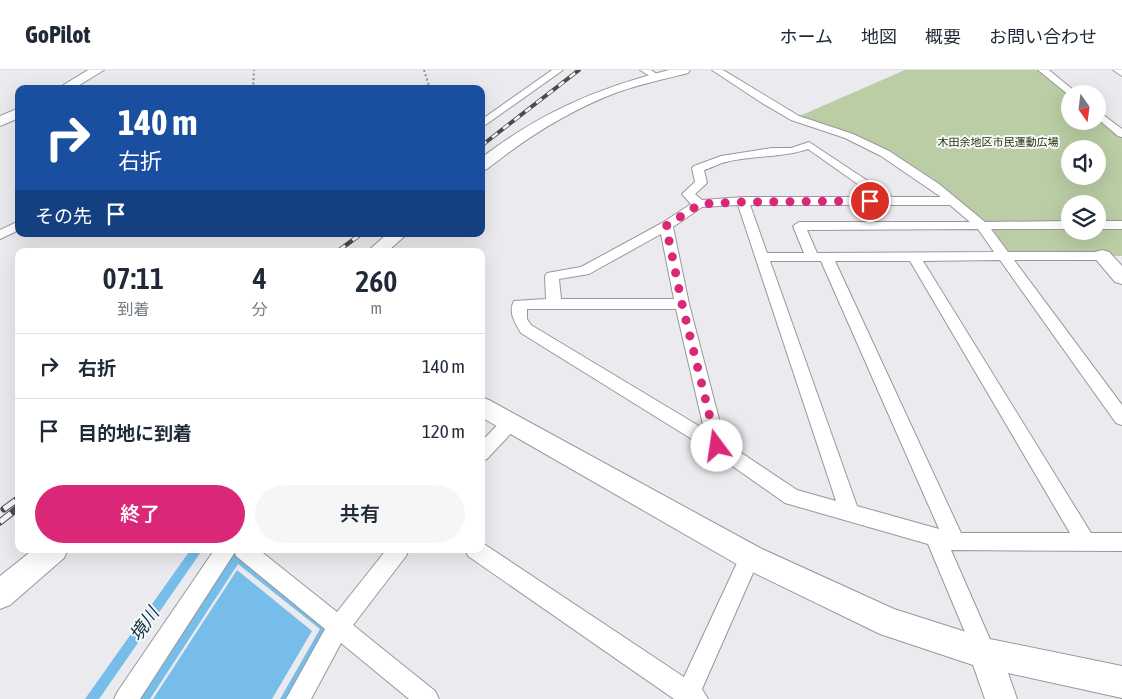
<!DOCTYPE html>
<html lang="ja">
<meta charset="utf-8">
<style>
:root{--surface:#fff;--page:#f6f6f7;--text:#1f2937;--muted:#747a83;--line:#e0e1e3;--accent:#db2777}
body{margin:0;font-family:"Asap Condensed","Noto Sans JP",sans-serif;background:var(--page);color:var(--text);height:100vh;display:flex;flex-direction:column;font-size:19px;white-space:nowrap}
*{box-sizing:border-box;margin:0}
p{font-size:16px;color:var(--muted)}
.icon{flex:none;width:28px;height:28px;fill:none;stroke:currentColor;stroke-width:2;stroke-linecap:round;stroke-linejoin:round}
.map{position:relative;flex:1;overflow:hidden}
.side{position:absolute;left:15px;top:178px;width:470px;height:305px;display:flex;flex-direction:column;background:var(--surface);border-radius:10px;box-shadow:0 5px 20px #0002}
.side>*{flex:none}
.guide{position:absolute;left:15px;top:15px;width:470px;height:152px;border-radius:10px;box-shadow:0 5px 20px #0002;background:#1a4fa0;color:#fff;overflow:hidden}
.needle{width:32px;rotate:166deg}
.controls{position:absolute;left:1061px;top:15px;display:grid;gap:10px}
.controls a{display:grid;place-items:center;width:45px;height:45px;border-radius:50%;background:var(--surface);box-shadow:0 5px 20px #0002;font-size:25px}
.pin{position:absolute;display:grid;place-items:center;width:42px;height:42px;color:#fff;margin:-21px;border:2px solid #fff;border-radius:50%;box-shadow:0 1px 5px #0007}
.me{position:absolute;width:55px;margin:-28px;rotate:346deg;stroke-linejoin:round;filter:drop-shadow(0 0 4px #0008)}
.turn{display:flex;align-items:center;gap:18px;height:105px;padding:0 20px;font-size:22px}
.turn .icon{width:65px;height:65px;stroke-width:2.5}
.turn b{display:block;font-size:35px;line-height:42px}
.then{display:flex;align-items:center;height:48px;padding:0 20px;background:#0003;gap:10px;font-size:19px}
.eta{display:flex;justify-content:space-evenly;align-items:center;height:85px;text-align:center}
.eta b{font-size:30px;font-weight:600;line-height:35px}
.primary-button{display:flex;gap:10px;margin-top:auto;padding:10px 20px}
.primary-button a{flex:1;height:58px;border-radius:30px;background:var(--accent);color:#fff;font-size:20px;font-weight:600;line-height:58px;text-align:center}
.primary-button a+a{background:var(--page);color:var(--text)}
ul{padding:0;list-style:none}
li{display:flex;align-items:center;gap:15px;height:65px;padding:0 20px;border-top:1px solid var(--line)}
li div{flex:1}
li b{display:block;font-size:19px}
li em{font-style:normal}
header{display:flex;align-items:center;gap:30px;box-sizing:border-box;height:70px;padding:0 25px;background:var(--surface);border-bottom:1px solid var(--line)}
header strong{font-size:24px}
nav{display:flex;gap:28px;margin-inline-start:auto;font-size:18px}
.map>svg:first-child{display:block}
.green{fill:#bacda4;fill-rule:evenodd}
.water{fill:#76bee9}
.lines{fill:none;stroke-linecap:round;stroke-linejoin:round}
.street-casing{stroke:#98979b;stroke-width:2}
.secondary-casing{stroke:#98979b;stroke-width:2}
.path{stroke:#8f8f91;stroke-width:2;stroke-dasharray:2 2.5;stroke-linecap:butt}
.street{fill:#fff;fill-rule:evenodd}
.secondary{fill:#fff;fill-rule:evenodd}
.rail-far2-casing{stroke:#4b4b4c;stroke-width:4}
.rail-far1-casing{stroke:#4b4b4c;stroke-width:4.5}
.rail-casing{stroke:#4b4b4c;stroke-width:7}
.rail-far2{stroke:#f8f8fb;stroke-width:2.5;stroke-dasharray:7;stroke-linecap:butt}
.rail-far1{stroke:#f8f8fb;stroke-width:3;stroke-dasharray:9;stroke-linecap:butt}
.rail{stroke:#f8f8fb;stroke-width:5;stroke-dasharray:14;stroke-linecap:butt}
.route{stroke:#db2777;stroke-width:9;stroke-dasharray:0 16.2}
.labels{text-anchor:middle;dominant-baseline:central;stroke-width:4;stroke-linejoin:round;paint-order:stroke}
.far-park-label{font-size:11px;fill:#243604;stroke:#f8f8fb}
.near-water-label{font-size:18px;font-style:italic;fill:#0f3042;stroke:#f8f8fb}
</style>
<header>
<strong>GoPilot</strong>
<nav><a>ホーム</a><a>地図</a><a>概要</a><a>お問い合わせ</a></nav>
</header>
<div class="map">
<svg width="1122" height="629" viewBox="0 0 1122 629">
<rect width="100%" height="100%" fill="#ebeaee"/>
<path class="green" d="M905,0H1043L1070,24V51H1098V44L1122,64V186H1003L981,155L876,79L795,48ZM1070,79H1098V106H1070ZM1070,134H1098V161H1070Z"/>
<path class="water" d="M191,479H203L99,629H85Z
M230,479H236L331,558L291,629H280L320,559L238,494L150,629H131Z
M237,500L312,561L272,629H153Z"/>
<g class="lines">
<defs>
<path id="street" d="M552,0H563L481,58V50Z
M640,0H651L661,7L656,10Z
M712,0H723L799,46L853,64L889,81L939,114L985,152L1070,151V159H991L1008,182H1102L1109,186L1102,190H1014L1122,335V355L1116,353L1000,190L923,191L1091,463H1122V481L951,480L996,583L993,591L985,594L977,591L928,474L785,433L711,381L521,263C515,253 508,242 514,231L546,229L545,206L547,203L581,197L662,153L691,134L682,124L695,112L692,98L694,96L721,86L772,78H791L809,72L892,127H941L881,86L845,68L791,50L762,33ZM808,79L876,127H743L702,130L695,124L707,113L704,100C712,98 719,93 726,92C753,85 782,88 808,79ZM738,135L836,431L797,420L725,372L689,234L673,157L702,137ZM750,135H950L970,152H799L793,156L804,183H767ZM978,159L994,182L817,183L807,160ZM661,164L674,229H561L559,209L589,204ZM770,191H821L939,459L857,436ZM835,191H910L1070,463H961ZM527,239H676L704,359L531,255L527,249Z
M1038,0H1049L1078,24H1070V26Z
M1113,0H1122V6Z
M1098,41L1122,59V67L1118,66L1098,49Z
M19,151V160L0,169V160Z
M1098,151H1122V159H1098Z
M511,345L517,347L520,352L517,357L487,389L481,391V372L505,347Z
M481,472L684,607L743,480L750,478L757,480L760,487L702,619L708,629H674L468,486L465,479H481Z
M215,479H258L337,542L387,479H409L406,486L353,555L435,621L439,629H409L341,573L311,629H286L325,559L236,486L235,482L140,629H114L118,621Z"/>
<path id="secondary" d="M88,0H104L73,19H57Z
M669,0H690L688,3C665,9 641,14 618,22C570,40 527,67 487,99L481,101V88C540,43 597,18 669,0Z
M19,38V48L0,56V46Z
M387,164H407L388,181H368Z
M1102,180L1109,182L1122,196V214L1115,212L1093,186L1095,182Z
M481,327L489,330L760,478L894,539L985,568L1122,596V628L1008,603L1017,629H985L973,595L880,564L740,496L481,347Z
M34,479H68L64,488L10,535L0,539V506Z"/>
</defs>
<use href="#street" class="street-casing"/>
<use href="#secondary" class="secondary-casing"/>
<path class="path" d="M424,0L430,19
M253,19L254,0"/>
<use href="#street" class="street"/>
<use href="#secondary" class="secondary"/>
<defs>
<path id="rail-far2" d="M481,76L579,0"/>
<path id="rail-far1" d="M338,181L361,164"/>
<path id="rail" d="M4,439L19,428
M0,452L19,437"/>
</defs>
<use href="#rail-far2" class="rail-far2-casing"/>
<use href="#rail-far1" class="rail-far1-casing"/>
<use href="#rail" class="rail-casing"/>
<use href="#rail-far2" class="rail-far2"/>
<use href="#rail-far1" class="rail-far1"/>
<use href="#rail" class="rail"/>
</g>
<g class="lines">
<path class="route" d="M717,376L682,234L666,156L700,134L743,132L870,131"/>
</g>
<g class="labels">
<g class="far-park-label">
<text x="998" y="72">木田余地区市民運動広場</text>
</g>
<g class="near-water-label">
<text transform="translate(144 554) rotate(-55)">境川</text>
</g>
</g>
</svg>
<div class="controls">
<a><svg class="needle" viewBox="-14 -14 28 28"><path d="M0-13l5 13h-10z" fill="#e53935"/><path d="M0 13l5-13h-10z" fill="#747a83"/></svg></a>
<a><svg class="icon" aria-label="sound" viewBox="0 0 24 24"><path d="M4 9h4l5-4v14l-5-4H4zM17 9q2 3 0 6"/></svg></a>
<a><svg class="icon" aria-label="layers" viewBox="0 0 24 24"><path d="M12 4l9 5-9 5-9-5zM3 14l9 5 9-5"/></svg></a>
</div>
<div class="pin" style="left:870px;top:131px;background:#d93025"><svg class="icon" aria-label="arrive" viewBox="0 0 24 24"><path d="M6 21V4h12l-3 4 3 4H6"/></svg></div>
<svg class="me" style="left:717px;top:376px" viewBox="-20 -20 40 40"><circle r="19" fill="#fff"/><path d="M0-13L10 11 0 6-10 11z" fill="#db2777"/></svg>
<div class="guide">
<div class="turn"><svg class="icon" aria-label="right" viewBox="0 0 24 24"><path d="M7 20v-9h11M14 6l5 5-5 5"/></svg><div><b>140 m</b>右折</div></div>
<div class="then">その先<svg class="icon" aria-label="arrive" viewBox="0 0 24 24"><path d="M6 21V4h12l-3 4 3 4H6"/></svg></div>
</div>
<section class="side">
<div class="eta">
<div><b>07:11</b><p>到着</p></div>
<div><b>4</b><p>分</p></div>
<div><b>260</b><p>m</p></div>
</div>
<ul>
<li><svg class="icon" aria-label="right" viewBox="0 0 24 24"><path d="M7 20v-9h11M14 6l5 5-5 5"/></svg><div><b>右折</b></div><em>140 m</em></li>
<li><svg class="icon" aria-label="arrive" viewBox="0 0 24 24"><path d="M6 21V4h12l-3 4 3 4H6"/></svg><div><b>目的地に到着</b></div><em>120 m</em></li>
</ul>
<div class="primary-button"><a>終了</a><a>共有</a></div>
</section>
</div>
